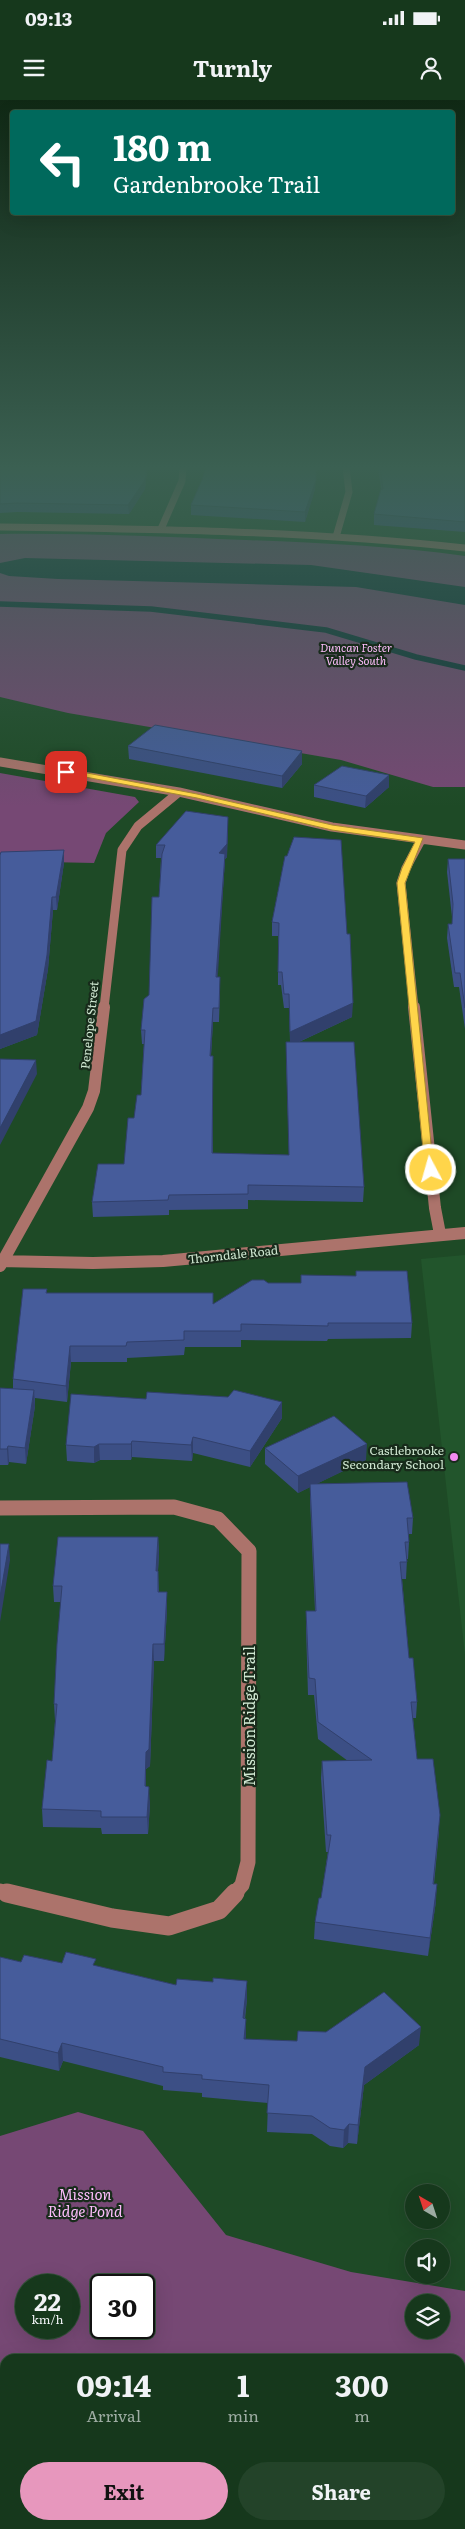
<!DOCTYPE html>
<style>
:root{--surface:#16381c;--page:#234329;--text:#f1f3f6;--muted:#9eaca3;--line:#35523b;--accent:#e797bd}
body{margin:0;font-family:Literata,serif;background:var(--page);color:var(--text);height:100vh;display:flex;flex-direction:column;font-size:19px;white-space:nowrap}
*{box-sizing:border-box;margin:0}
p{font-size:16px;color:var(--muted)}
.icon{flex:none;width:28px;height:28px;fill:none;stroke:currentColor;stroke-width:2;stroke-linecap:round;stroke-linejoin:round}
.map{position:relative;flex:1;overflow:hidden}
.panel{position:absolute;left:0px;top:2254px;width:465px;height:176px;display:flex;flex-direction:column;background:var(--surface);border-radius:15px 15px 0 0;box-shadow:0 5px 20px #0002,0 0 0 1px var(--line)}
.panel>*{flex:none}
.guide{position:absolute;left:10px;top:10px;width:445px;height:105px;border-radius:5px;box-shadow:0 5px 20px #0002,0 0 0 1px var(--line);background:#00695c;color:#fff;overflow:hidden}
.needle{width:32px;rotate:321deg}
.tools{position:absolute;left:405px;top:2084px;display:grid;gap:10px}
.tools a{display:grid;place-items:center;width:45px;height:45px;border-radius:50%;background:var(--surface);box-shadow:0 5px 20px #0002,0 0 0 1px var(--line);font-size:25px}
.speed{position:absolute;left:15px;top:2174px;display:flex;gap:10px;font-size:25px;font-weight:700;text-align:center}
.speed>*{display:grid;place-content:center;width:65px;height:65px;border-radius:50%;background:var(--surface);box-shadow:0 5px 20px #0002,0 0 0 1px var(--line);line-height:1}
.speed small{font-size:12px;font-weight:400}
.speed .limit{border:2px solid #111;border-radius:8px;background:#fff;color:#111}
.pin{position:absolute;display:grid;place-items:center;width:42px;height:42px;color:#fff;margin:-21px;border-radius:10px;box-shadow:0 2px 8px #0006}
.me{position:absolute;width:55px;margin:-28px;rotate:354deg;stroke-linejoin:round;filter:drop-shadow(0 0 4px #0008)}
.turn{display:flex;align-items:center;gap:18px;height:105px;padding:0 20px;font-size:22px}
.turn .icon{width:65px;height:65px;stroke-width:2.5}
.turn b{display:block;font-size:35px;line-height:42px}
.eta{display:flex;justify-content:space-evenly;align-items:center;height:85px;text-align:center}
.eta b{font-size:30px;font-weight:700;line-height:35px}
.cta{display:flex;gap:10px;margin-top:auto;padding:10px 20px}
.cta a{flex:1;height:58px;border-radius:30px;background:var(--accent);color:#111;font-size:20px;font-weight:700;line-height:58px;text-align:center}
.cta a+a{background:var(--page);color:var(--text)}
.status{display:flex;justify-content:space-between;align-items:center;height:35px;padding:0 25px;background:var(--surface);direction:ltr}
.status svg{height:14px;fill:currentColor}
header{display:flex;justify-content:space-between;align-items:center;height:65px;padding:0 20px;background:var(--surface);font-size:22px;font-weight:700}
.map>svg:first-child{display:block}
.built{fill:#22552c}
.green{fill:#764874;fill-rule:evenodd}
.water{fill:#10353a}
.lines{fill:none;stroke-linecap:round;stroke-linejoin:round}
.stream{stroke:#10353a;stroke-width:5.5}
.minor-far4{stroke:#ac736b;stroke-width:7}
.minor-far3{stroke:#ac736b;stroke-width:9}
.minor-far2{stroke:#ac736b;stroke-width:12}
.minor-far1{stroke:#ac736b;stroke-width:15}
.minor{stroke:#ac736b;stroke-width:19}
.wall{fill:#3c4f85}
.shaded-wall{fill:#31406c}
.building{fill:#465c9b;stroke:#31406c}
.route{fill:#ffd54a;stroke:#a68a30}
.poi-dot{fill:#f38af1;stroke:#182b1b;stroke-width:2}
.labels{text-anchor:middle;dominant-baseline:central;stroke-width:4.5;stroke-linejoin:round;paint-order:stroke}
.far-park-label{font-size:11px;font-style:italic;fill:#febefc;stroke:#182b1b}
.street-label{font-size:12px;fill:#d0e8d2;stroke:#182b1b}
.poi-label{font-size:12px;fill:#d0e8d2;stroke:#182b1b;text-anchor:end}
.near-street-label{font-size:15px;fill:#d0e8d2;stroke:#182b1b}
.near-park-label{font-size:15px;font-style:italic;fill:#febefc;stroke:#182b1b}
</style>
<div class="status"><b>09:13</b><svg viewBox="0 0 49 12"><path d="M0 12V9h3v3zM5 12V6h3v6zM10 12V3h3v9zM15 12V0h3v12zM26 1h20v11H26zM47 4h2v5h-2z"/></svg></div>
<header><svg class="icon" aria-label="menu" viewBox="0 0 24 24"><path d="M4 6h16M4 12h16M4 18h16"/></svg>Turnly<svg class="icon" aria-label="person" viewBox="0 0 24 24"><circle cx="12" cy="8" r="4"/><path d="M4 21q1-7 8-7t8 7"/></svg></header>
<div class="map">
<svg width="465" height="2429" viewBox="0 0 465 2429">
<rect width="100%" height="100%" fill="#1e4a26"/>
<path class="built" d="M465,1155V1555L421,1159Z"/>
<path class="green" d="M0,434C82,433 164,437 246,440C319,443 392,446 465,456V687H433L341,660L68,613L0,597Z
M0,673L135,697L139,702L106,733L94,763L0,761Z
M78,2012L143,2031L226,2135L351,2172L465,2191V2429H0V2036ZM26,2185H69V2228H26ZM101,2185H144V2228H101ZM414,2202H441V2230H414ZM5,2259H460V2425H5Z"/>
<path class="water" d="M25,458L311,465L465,487V505L356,487L58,479L9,476L0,473V463Z"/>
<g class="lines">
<path class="stream" d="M0,504L151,509L326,530L416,557L465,568"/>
<path class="minor-far4" d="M0,427C155,429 311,431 465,448
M161,429L182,381L183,367
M336,437L349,392L346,367"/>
<path class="minor-far3" d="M0,662L179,692L332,727L465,745
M104,908L122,750L138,726L179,692
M414,908L401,783L406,768L421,740"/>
<path class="minor-far2" d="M414,907L435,1108L440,1134
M0,1161L93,1163L163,1161L465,1133
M0,1166L88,1008L94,991L104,907"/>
<path class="minor-far1" d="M0,1408L174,1407L218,1419L249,1451L248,1762L242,1785L234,1794
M0,1791L12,1794"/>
<path class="minor" d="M7,1793L112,1818L169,1826L219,1810L235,1793"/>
</g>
<path class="wall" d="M0,367H147V371L145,389L129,414L17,412L0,413Z
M378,367H465V432L374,425V414L381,389Z
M202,380L315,389L305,422L191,415V405Z
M128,646L302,651V664L282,688L129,659Z
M389,675V687L365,708L314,697V685Z
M228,717L227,757L225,759L217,877L220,890L219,922H213L211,956L213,1053L289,1055L286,956V942H290L289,908H284L281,885H278V836H272V822L285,756L352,917L299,942L364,1087L363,1102L248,1100V1109L169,1110V1115L93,1117L92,1102L124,1064L134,1018L141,995L144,944H142L141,930L149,895L159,797L161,758H156V745Z
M0,755L64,763L57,810H53L48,869L37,935L0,949Z
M448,759H465V929L459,887H454L447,838L448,824H452V817L447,772Z
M356,1171L412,1223L411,1238L328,1239L327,1241L241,1240V1247H185L184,1255L127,1258V1262H71L67,1302L35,1298V1306L26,1364L9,1362L8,1365H0V1288L13,1289V1279L47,1189V1193H213V1204L268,1183H301L356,1176Z
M282,1318L250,1367L193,1353L192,1361L132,1357L131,1360H100L94,1363L67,1361L66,1345Z
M265,1348L366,1360L316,1384L413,1418L412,1434H409V1442L408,1459H407L406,1479H402L409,1558L417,1602L416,1618H413L417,1659L439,1732L434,1784L436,1801L428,1856L314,1839L315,1822L321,1798L328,1752H326L321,1678L322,1661H348L318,1639L314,1595H308L306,1528V1511H315L310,1400V1387L298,1393L265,1364Z
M158,1437L159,1453L158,1471L159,1492H167V1509L164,1561H154L150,1666L146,1669V1687L150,1704L148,1734H102L101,1728L43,1727L42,1709L52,1661L55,1621L54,1604L61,1502H54L53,1486Z
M0,1857L21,1862L62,1863L96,1866L176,1885L213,1882L247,1881V1899L245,1919V1939L297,1941L419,1945L364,1985L357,2044L348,2043L343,2048L330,2046L312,2034L267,2032L268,2003L202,1997V1993L163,1990V1986L63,1961L59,1971L0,1957Z"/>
<path class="shaded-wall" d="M147,367V371L145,389L129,414L128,405Z
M316,380L315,389L305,422V412Z
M302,651V664L282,688V676Z
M389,675V687L365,708L366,696Z
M228,717L227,757L225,759L217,890L219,753Z
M64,750V763L57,810L56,797Z
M52,797L53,810L48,869L37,935L0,949V935Z
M353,903L352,917L290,946V932Z
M213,908V922L210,970V956Z
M36,960L37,974L0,1045V1028Z
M70,1246L71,1262L67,1302L66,1286Z
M34,1290L35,1306L26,1364L25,1348Z
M282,1302V1318L250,1367V1351Z
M193,1337V1353L192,1361L191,1345Z
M132,1341V1357L131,1360V1344Z
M99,1344L100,1360L94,1363V1347Z
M367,1344L366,1360L298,1393V1376Z
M8,1346L9,1362L8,1365L7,1349Z
M158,1437L159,1453L157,1488L156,1471Z
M9,1444L10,1460L0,1522V1497Z
M167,1492V1509L164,1561V1544Z
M153,1544L154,1561L150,1666L146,1669L145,1703V1686L146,1652Z
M149,1687L150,1704L148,1734L147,1717Z
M437,1784L436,1801L428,1856L430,1838Z
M247,1881V1899L242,1937L243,1918Z
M246,1919V1937L244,1957V1939Z
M421,1927L419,1945L364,1985L357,2044L358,2025L365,1967Z
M62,1943L63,1961L59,1971L58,1953Z
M349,2024L348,2043L343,2048L344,2030Z"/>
<path class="building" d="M0,367H147L145,380L128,405L17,403L0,404Z
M206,367H316V380L305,412L191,405L202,380Z
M380,367H465V422L374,414L381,389H383Z
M155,625L302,651L282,676L128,646Z
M342,666L389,675L366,696L314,685Z
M186,711L228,717L227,744L219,753L225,754L216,877H220L219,908H213L210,956H213L212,1053L289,1055L286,942H354L364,1087L248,1085V1094L169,1095L168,1100L92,1102L98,1064H124L128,1018H134L137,995H141L145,930H141L144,899L149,895L152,797H159L162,754L165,745H156Z
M294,737L341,740L347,834H350L353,903L290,932L289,894H284L282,872H278L279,823L272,822L285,756H287Z
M64,750L56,797H52L47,855L36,921L0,935V755L1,752Z
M448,759H465V908L460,873H455L448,824H452L453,804Z
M0,959L36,960L0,1028Z
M356,1171H407L412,1223H328V1226L241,1224V1231H184V1240L127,1242L126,1246H70L66,1286L13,1279L23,1189H47L46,1193H213V1204L252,1180H264L268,1183H301V1175L356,1176Z
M0,1288L34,1290L25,1348L8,1346L7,1349H0Z
M234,1290L282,1302L250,1351L193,1337L191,1345L132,1341L131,1344H99L94,1347L66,1345L71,1294L146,1299L147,1292L228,1297Z
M334,1316L367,1344L298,1376L265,1348Z
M407,1382L413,1418H407L409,1442H405L407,1462H400L409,1558H413L417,1602H411L417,1659H433L440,1715L433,1784H437L430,1838L315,1822L319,1798H321L331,1735H327L322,1661L372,1660L318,1622L315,1579L309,1578L306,1511H316L310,1384Z
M58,1437H158L156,1471H158V1492H167L164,1544H153L149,1649L146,1652L145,1686L149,1687L147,1717H101V1711L42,1709L47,1660L52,1661L57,1604H54L57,1544L62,1486H53Z
M0,1444H9L0,1497Z
M66,1852L96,1859L93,1865L176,1885L177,1879L213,1882V1878L247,1881L243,1918L246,1919L244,1939L297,1941L298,1931L326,1932L384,1892L421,1927L365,1967L358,2025L349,2024L344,2030L330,2028L312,2016L267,2013L269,1985L202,1979V1975L163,1972V1967L62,1943L58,1953L0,1939V1857L21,1862L24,1855L62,1863Z"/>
<linearGradient id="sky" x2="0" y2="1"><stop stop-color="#102915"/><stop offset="0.52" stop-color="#3b6052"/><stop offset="1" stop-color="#3b6052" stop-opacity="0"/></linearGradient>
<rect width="465" height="707" fill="url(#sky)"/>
<path class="route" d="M66,669L197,694L332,725L423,738L405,783L434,1073H427L425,1070L397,783L402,768L415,742L332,730L197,698L64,673L63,672Z"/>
<circle class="poi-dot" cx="454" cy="1357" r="5"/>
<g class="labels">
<g class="far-park-label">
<text x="356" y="547">Duncan Foster<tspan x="356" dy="13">Valley South</tspan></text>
</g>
<g class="street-label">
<text transform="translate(89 925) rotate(-84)">Penelope Street</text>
<text transform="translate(233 1154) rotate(-6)">Thorndale Road</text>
</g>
<g class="poi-label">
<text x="444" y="1350">Castlebrooke<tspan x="444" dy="14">Secondary School</tspan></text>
</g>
<g class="near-street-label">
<text transform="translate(248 1616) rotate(-90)">Mission Ridge Trail</text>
</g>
<g class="near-park-label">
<text x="85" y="2093">Mission<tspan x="85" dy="17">Ridge Pond</tspan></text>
</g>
</g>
</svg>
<div class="tools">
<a><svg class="needle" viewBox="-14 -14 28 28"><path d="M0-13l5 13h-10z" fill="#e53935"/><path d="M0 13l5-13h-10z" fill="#9eaca3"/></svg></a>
<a><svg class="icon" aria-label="sound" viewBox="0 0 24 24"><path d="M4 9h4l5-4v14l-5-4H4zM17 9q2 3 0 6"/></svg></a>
<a><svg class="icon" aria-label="layers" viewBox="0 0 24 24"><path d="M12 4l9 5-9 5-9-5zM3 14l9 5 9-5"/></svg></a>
</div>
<div class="speed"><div>22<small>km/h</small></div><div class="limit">30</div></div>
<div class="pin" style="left:66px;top:672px;background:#d93025"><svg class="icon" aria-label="arrive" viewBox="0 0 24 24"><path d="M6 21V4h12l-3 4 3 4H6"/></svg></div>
<svg class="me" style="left:431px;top:1070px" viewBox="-20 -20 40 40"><circle r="17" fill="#ffd54a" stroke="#fff" stroke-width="3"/><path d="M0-11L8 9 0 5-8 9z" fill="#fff"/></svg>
<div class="guide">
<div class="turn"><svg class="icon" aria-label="left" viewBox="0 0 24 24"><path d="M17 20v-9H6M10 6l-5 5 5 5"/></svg><div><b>180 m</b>Gardenbrooke Trail</div></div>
</div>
<section class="panel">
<div class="eta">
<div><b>09:14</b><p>Arrival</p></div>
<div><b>1</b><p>min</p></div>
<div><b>300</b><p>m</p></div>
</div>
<div class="cta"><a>Exit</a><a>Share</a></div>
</section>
</div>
